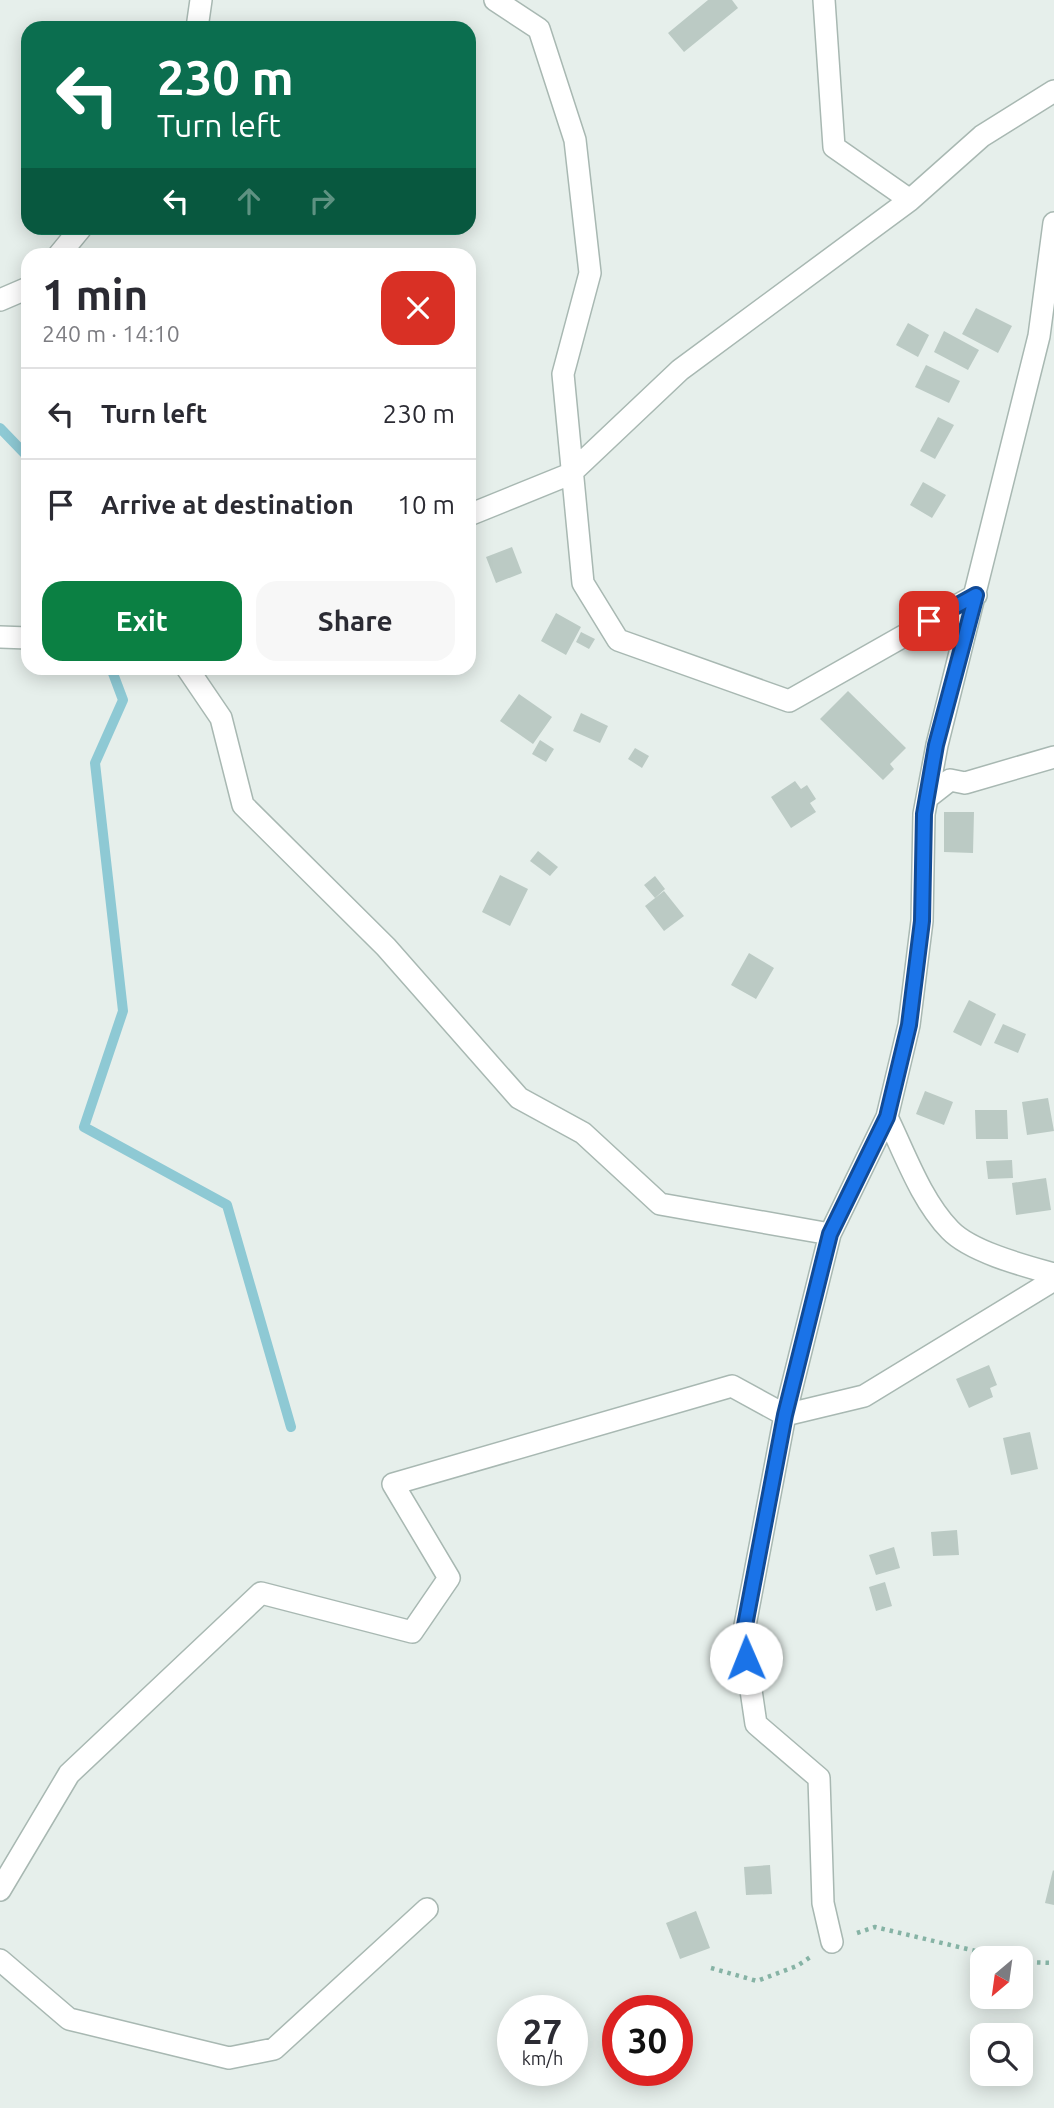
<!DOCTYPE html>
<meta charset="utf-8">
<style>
:root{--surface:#fff;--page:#f7f7f7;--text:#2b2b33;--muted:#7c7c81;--line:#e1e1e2;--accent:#0b8043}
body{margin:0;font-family:Ubuntu,sans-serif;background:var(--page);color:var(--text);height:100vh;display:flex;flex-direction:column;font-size:26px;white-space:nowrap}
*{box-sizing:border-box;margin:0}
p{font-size:23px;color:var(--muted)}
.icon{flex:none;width:38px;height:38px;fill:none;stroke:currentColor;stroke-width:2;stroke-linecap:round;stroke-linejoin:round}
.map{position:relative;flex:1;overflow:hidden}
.drawer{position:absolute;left:21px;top:248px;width:455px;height:427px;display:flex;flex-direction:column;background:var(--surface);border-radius:21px;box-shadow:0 4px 18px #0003}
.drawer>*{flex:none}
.banner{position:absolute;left:21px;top:21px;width:455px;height:214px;border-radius:21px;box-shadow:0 4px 18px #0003;background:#0b6e4f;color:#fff;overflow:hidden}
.needle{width:46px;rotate:209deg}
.fabs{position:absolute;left:970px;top:1946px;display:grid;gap:14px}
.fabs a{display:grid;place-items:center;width:63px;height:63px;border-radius:14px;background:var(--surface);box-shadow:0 4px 18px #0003;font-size:35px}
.speed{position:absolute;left:497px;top:1995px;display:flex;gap:14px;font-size:35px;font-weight:700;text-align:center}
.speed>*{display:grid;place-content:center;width:91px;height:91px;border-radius:50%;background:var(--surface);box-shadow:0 4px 18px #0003;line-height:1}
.speed small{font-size:18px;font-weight:400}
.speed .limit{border:10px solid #d22;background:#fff;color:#111}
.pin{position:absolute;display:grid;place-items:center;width:60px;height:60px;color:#fff;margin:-30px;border-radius:14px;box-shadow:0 4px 10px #0006}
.me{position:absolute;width:77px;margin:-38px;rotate:359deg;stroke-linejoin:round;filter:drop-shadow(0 0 5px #0008)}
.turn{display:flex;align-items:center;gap:24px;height:147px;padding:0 21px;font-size:32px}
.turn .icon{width:91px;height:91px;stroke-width:2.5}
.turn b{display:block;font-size:49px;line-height:60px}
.lanes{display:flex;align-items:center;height:66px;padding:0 21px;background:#0003;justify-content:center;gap:35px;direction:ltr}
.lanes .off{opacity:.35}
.round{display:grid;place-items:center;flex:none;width:74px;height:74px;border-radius:21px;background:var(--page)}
.headline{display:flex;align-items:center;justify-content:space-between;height:119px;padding:0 21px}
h1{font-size:42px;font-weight:700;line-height:52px}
.primary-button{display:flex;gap:14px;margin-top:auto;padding:14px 21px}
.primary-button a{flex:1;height:80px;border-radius:21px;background:var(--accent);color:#fff;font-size:28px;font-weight:700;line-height:80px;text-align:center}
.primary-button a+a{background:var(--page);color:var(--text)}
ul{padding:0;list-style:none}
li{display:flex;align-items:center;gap:21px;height:91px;padding:0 21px;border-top:2px solid var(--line)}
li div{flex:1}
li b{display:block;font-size:26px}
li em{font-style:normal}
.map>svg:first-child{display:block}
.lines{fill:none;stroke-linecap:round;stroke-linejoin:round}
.stream{stroke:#8ec9d4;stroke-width:10}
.building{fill:#bbcac4}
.street-casing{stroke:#a8b8b2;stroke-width:24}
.path{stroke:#86b3a5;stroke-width:4.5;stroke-dasharray:3.5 5;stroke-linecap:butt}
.street{stroke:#fff;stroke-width:21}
.route-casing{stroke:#114b97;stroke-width:18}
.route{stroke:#1a73e8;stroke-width:12}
</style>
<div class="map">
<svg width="1054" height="2108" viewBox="0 0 1054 2108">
<rect width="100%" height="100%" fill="#e6efeb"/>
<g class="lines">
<path class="stream" d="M0,428L28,457
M111,668L123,700L95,763L123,1011L84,1127L227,1205L291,1427"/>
</g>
<path class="building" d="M708,0H732L738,8L684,52L668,33Z
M976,308L1012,326L998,353L962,334Z
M908,323L929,335L918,357L896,345Z
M944,331L979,350L968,370L934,352Z
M926,365L960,381L949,403L915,387Z
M938,417L954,425L935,459L920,451Z
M923,482L946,495L932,518L910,505Z
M512,547L522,573L496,583L486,557Z
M556,613L581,627L566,655L541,641Z
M581,632L595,639L589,649L576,642Z
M848,691L906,748L890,764L894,769L883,780L820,719Z
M519,694L552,717L533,744L500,721Z
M581,713L608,726L600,743L573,731Z
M540,740L554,749L546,762L532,754Z
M635,748L649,756L642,768L628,759Z
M795,781L801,789L807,785L816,799L810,803L816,812L791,828L771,797Z
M944,812H974L973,853L944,852Z
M538,851L558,867L550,876L530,861Z
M500,875L528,889L510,926L482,912Z
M655,876L665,889L655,898L644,885Z
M664,891L684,916L664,931L645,906Z
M749,953L774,968L756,999L731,985Z
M969,1000L996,1014L981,1046L953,1032Z
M1003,1024L1026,1034L1018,1053L994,1043Z
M925,1091L953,1102L944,1125L916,1114Z
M1048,1098L1054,1131L1027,1135L1022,1102Z
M975,1110H1007L1008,1139H976Z
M1012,1160L1013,1178L988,1179L986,1161Z
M1046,1178L1051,1210L1016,1215L1012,1183Z
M989,1365L997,1385L990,1388L993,1397L969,1408L956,1379Z
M1030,1432L1038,1469L1011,1475L1003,1438Z
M957,1530L959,1555L933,1556L931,1532Z
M894,1547L900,1568L876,1575L869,1555Z
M885,1582L892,1606L876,1611L869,1587Z
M770,1865L772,1894L746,1895L744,1867Z
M1053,1870L1054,1871V1905L1045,1903Z
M696,1911L710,1948L680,1959L666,1923Z"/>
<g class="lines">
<defs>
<path id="street" d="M495,0L539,29L575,140L590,273L563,374L583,583L618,640L789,701L976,595
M824,0L834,147L910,200
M197,28L201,0
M58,256L81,228
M0,300L28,288
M469,515L570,474L680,370L910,200L982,136L1054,91
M0,637L28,638
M187,668L221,718L243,805L386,947L519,1098L583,1133L660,1204L830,1234
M927,798L950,780L965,783L1054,757
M887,1117C905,1154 921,1200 950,1230C971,1252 1025,1266 1054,1274
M0,1890L69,1774L261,1593L412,1632L449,1578L393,1484L732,1386L785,1415L864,1396L1054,1280
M832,1942L823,1903L819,1778L756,1724L743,1636L785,1415L830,1234L887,1117L909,1025L922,921L924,814L937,745L1039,336L1054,223
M0,1960L69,2019L229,2058L274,2049L427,1909"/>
</defs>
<use href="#street" class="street-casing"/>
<path class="path" d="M857,1933L875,1927L1005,1958
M1020,1962L1054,1963
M711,1968L757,1981L797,1966L812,1956"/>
<use href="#street" class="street"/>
</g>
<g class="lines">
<defs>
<path id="route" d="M746,1658L743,1636L785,1415L830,1234L887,1117L909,1025L922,921L924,814L936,745L976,595L929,621"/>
</defs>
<use href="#route" class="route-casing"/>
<use href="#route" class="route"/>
</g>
</svg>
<div class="fabs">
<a><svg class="needle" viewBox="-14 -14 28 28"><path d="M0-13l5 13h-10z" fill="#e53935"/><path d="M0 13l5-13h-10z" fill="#7c7c81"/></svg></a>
<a><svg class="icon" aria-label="search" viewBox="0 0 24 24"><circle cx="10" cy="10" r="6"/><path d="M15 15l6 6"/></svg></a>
</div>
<div class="speed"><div>27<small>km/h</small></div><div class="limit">30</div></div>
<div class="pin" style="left:929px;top:621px;background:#d93025"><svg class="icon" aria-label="arrive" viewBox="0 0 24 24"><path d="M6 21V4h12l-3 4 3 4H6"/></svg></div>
<svg class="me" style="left:746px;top:1658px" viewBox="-20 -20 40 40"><circle r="19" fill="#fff"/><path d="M0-13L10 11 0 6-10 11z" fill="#1a73e8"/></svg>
<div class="banner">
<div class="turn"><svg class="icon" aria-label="left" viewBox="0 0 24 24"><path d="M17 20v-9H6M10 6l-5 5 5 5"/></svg><div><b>230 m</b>Turn left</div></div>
<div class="lanes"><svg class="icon" aria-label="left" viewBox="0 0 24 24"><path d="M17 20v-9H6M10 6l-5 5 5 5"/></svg><svg class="icon off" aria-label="ahead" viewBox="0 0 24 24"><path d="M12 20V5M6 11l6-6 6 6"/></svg><svg class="icon off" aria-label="right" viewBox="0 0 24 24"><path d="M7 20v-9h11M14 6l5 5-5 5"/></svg></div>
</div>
<section class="drawer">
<div class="headline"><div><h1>1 min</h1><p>240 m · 14:10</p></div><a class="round" style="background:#d93025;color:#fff"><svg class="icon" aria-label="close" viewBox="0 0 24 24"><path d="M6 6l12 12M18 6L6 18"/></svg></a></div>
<ul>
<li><svg class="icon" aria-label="left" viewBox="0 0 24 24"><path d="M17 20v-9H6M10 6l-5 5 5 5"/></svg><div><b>Turn left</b></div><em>230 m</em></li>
<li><svg class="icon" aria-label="arrive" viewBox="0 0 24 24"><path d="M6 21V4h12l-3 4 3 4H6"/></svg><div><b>Arrive at destination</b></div><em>10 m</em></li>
</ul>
<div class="primary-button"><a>Exit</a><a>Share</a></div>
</section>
</div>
